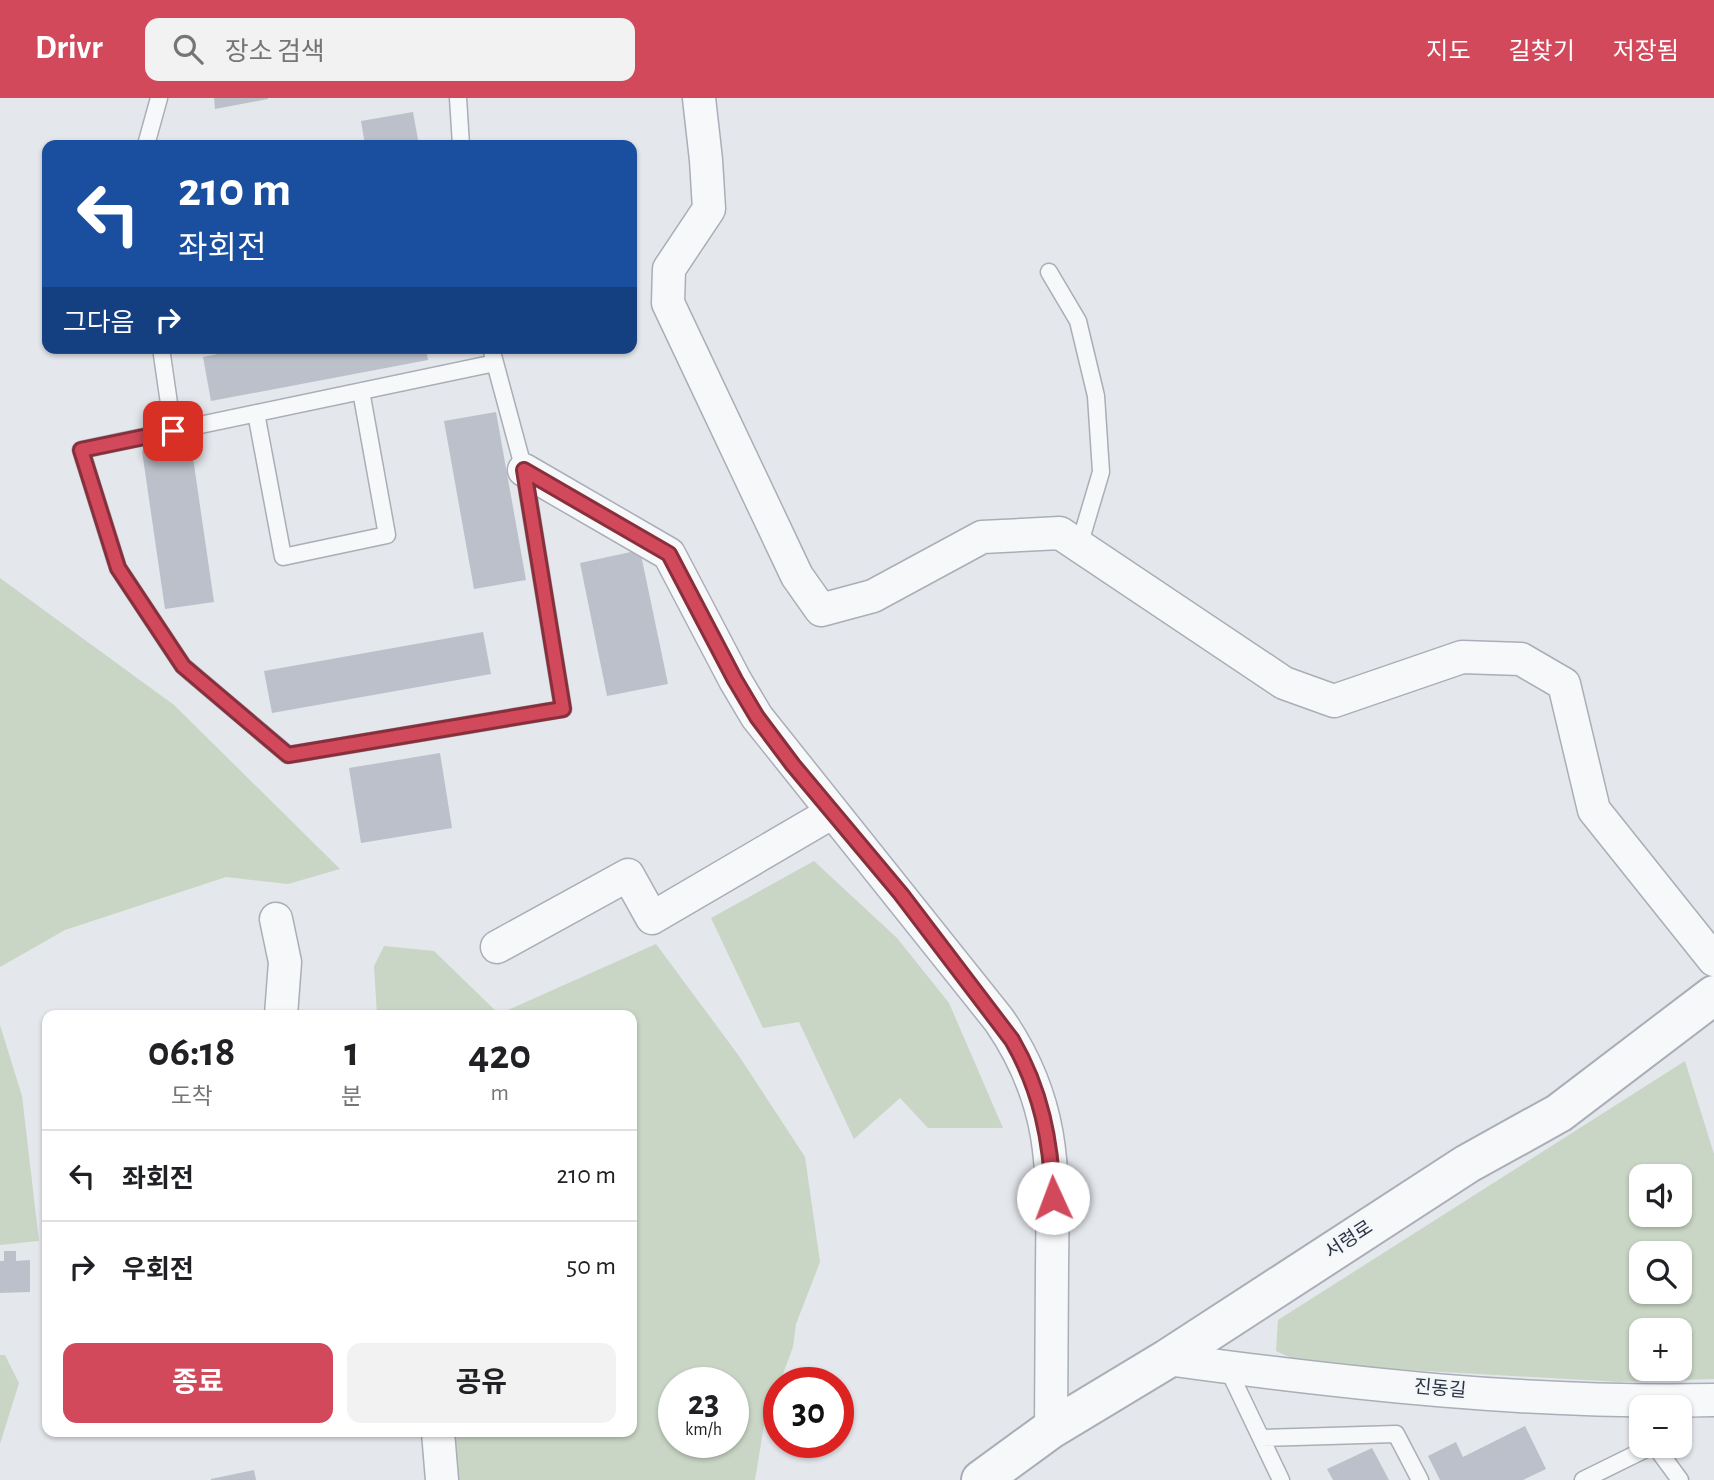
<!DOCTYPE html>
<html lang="ko">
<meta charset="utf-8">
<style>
:root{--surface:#fff;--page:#f2f2f2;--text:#202124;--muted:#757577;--line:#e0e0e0;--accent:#d1495b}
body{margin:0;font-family:"Alegreya Sans","Noto Sans KR",sans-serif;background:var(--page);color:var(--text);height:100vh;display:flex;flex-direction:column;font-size:26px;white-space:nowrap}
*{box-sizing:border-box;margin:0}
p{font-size:23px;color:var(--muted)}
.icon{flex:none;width:38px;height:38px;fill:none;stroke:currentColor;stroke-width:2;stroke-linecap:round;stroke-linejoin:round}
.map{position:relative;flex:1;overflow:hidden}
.details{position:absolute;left:42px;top:912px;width:595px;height:427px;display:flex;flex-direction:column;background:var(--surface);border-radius:14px;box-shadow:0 2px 5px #0004}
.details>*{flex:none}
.guide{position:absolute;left:42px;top:42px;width:595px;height:214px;border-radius:14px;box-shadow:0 2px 5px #0004;background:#1a4fa0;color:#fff;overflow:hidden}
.fabs{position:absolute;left:1629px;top:1066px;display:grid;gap:14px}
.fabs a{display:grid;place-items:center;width:63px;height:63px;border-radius:14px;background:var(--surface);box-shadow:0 2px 5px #0004;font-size:35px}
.speed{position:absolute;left:658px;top:1269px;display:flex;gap:14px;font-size:35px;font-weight:700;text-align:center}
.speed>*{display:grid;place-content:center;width:91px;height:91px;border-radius:50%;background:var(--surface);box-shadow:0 2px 5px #0004;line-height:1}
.speed small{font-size:18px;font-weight:400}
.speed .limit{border:10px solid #d22;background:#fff;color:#111}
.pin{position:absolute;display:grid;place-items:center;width:60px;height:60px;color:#fff;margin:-30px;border-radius:14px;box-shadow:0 4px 10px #0006}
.me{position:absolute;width:77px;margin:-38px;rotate:358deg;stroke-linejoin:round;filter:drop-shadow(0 0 5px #0008)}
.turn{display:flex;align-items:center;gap:24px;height:147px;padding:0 21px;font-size:32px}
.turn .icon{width:91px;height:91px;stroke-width:2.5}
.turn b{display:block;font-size:49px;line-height:60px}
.then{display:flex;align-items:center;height:66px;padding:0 21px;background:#0003;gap:14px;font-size:26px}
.eta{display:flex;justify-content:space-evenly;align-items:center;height:119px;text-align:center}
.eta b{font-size:42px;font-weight:700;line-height:49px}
.action{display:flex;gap:14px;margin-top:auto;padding:14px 21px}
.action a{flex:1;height:80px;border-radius:14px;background:var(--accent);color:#fff;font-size:28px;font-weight:700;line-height:80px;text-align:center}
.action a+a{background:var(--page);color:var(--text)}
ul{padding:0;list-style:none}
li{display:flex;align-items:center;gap:21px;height:91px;padding:0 21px;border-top:2px solid var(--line)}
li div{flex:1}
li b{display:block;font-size:26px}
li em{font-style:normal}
header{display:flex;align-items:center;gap:42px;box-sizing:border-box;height:98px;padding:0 35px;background:var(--accent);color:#fff}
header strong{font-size:33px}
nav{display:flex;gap:38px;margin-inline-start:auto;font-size:24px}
.search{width:490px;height:63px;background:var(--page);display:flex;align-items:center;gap:18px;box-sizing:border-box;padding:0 24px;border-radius:14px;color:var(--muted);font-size:26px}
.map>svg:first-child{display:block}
.green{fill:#c9d6c5;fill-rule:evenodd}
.building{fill:#bbc0ca}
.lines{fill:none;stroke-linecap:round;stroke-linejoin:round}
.service-casing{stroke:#a9aeb7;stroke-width:19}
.minor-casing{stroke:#a9aeb7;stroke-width:35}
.tertiary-casing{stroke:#a9aeb7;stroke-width:42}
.service{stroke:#f7f8fa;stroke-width:16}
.minor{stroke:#f7f8fa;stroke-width:32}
.tertiary{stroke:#f7f8fa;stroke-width:38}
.route-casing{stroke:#882f3b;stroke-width:18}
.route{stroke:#d1495b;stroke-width:12}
.labels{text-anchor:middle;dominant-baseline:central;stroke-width:5;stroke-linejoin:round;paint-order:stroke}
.street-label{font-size:19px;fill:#2b3445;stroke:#f4f6f9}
</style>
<header>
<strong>Drivr</strong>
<div class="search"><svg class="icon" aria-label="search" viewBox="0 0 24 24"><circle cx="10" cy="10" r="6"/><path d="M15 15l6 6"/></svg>장소 검색</div>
<nav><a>지도</a><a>길찾기</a><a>저장됨</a></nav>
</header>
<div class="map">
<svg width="1714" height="1382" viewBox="0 0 1714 1382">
<rect width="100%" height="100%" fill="#e4e7ec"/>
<path class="green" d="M0,480L174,607L340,771L288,786L226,779L65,832L0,869Z
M814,763L897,840L949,905L1003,1030H928L900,1000L854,1041L799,924L763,930L711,820Z
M656,846L739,958L805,1059L820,1164L796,1226L793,1249L764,1327L755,1382H456L449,1334H632V917H377L374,868L384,848L434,853L499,916ZM674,1284H733V1344H674Z
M0,927L22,998L39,1143L0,1147Z
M1685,963L1714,1056V1281L1619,1284L1304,1266L1276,1253L1278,1222ZM1642,1078H1680V1116H1642ZM1642,1155H1680V1194H1642ZM1642,1232H1680V1270H1642Z
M0,1257H5L19,1285L0,1346Z"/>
<path class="building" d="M214,0H268V1L215,11Z
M413,14L419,47H365L361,23Z
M247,250H426L428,262L211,303L203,259Z
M496,314L526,482L474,491L444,323Z
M191,346L214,504L165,511L142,353Z
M640,452L668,586L607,598L580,465Z
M483,534L491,576L272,615L264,573Z
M440,655L452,730L361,745L349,670Z
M4,1153H16V1163L30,1162V1194L0,1195V1163H4Z
M1525,1328L1546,1371L1523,1382H1440L1428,1358L1456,1344L1463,1359Z
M1372,1350L1389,1382H1333L1327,1371Z
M254,1372L256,1382H211V1381Z"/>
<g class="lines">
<defs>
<path id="service" d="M458,0L461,47
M146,47L159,0
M1049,174L1078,223L1096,298L1101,374L1079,448
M161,250L173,333
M491,250L524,372L563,611L288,657L183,568L118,470L81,352L495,265
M256,315L283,459L387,437L361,293
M1227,1269L1281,1382
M1261,1340L1396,1336L1420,1382
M1655,1348L1680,1382
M1583,1382L1652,1348"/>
<path id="minor" d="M699,0L706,62L709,111L669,171L668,205L797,478L821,512L873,498L982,439L1060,435L1284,585L1334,603L1462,559L1521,561L1564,586L1594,712L1714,862
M524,372L669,456L735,582L757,619L999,922C1057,1006 1053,1074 1052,1171C1052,1224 1051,1278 1051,1331
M276,821L285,864L281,917
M497,849L628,777L652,820L833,714
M1167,1261C1348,1286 1532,1306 1714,1302
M438,1334L442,1382"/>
<path id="tertiary" d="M981,1382L1051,1331L1167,1261L1467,1066L1559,1015L1714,897"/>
</defs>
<use href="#service" class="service-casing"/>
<use href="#minor" class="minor-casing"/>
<use href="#tertiary" class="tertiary-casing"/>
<use href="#service" class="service"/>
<use href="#minor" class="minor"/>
<use href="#tertiary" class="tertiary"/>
</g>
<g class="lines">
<defs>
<path id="route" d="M173,333L81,352L118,470L183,568L288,657L563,611L524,372L669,456L735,582L757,619L793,667L901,796L1012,942C1041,992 1051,1043 1053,1100"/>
</defs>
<use href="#route" class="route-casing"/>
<use href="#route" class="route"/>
</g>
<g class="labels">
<g class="street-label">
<text transform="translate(1349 1142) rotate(-33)">서령로</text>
<text transform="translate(1440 1291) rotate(5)">진동길</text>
</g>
</g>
</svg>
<div class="fabs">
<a><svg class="icon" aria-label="sound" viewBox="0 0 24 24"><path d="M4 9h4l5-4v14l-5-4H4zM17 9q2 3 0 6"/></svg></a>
<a><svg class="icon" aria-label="search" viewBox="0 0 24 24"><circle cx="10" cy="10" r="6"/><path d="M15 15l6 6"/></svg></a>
<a>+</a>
<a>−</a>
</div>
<div class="speed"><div>23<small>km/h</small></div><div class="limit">30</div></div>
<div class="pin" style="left:173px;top:333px;background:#d93025"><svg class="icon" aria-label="arrive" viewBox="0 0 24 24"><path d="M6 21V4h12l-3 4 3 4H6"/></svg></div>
<svg class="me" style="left:1053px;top:1100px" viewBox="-20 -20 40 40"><circle r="19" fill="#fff"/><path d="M0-13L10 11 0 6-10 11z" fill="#d1495b"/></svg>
<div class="guide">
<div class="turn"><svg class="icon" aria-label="left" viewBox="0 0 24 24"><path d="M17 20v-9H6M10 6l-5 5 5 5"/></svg><div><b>210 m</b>좌회전</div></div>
<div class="then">그다음<svg class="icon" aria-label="right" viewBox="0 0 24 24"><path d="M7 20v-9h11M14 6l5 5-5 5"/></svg></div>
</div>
<section class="details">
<div class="eta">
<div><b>06:18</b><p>도착</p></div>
<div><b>1</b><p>분</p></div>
<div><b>420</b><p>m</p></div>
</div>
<ul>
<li><svg class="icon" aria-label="left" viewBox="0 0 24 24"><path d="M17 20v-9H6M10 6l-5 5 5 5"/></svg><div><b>좌회전</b></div><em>210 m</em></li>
<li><svg class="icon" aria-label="right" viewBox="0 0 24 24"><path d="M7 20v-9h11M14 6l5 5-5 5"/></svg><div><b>우회전</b></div><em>50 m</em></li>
</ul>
<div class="action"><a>종료</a><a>공유</a></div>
</section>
</div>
